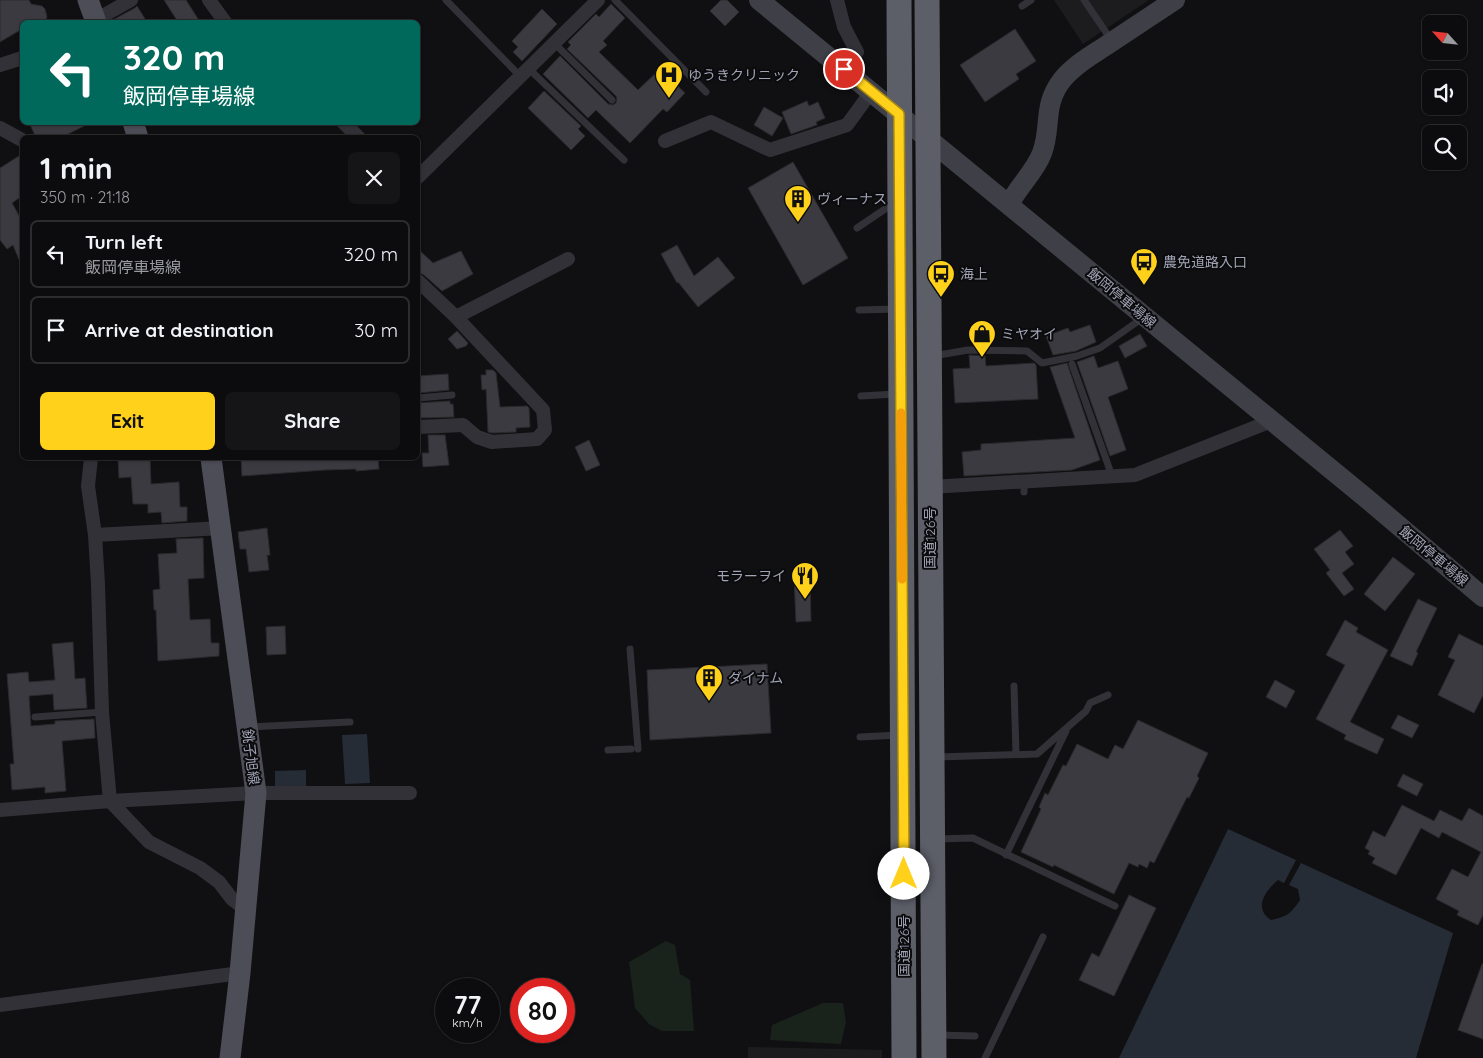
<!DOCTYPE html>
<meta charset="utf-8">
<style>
:root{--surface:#0c0c0e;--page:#151517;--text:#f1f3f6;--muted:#9a9b9e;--line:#2c2c2e;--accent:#ffd11a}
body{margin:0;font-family:Quicksand,"Noto Sans JP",sans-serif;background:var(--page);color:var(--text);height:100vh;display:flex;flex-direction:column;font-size:19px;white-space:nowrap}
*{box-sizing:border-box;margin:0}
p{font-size:16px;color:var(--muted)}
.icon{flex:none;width:28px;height:28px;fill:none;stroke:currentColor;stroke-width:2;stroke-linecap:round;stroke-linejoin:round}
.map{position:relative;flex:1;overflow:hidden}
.side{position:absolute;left:20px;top:135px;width:400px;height:325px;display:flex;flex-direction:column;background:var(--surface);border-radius:8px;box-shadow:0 1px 4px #0004,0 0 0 1px var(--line)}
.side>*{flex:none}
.guide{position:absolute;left:20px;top:20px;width:400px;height:105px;border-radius:8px;box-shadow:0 1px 4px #0004,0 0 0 1px var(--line);background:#00695c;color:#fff;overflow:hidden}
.needle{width:32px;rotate:297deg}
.tools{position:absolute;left:1422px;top:15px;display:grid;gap:10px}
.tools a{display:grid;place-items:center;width:45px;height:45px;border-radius:8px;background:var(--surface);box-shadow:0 1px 4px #0004,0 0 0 1px var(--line);font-size:25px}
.speed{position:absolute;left:435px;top:978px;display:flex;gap:10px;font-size:25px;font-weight:700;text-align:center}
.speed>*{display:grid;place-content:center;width:65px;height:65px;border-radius:50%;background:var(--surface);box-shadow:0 1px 4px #0004,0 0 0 1px var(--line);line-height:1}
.speed small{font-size:12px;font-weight:400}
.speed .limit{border:8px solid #d22;background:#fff;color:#111}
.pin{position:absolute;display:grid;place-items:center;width:42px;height:42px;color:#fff;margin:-21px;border:2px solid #fff;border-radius:50%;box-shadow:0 1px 5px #0007}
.me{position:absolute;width:55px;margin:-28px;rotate:0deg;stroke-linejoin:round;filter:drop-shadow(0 0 4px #0008)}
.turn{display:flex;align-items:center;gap:18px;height:105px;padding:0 20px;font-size:22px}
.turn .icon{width:65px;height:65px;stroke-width:2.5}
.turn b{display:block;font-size:35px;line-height:42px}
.round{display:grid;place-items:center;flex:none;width:52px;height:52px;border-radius:8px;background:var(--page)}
.head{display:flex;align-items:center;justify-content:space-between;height:85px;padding:0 20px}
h1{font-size:30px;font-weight:700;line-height:38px}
.button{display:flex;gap:10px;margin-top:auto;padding:10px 20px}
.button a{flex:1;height:58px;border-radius:8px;background:var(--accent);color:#111;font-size:20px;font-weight:700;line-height:58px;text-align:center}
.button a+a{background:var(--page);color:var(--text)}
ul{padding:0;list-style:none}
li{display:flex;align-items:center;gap:15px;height:68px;margin:0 10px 8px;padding:0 10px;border:2px solid var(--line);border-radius:8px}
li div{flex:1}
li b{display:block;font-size:19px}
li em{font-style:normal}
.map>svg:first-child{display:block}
.built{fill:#1c1c1f}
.green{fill:#1a221c}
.water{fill:#252c36}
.building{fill:#3a3a40;stroke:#2a2a2e}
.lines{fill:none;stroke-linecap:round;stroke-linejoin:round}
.lane{stroke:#313137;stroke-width:7}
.street{stroke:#313137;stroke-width:14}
.secondary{stroke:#3e3f47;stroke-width:20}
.primary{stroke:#4c4d56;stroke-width:21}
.highway{stroke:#5c5e68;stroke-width:25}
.route-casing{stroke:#a68811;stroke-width:12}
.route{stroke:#ffd11a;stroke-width:9}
.slow{stroke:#f59e0b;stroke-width:9}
.labels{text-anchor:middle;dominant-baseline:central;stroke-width:4;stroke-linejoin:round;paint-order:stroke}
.poi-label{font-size:14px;fill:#a0a3b4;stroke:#0b0b0d;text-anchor:start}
.street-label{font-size:14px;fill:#a0a3b4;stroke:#0b0b0d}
</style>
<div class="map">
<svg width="1483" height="1058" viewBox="0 0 1483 1058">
<rect width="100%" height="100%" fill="#101012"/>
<path class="built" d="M1054,0H1149L1083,44Z
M748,1047L882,1050V1058H748Z"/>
<path class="green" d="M666,941L675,945L680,974L690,980L694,1031H662L649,1024L635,1008L629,962Z
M823,1003H843L846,1022L841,1044L770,1040L772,1025Z"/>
<path class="water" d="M367,734L370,783L345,784L342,735Z
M306,770V786H275V771Z
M1228,829L1296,860L1284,883L1278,880C1265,891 1253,908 1271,920C1286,917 1291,914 1300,900L1298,889L1289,885L1301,863L1453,933L1416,1058H1119Z"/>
<path class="building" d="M0,0H29L31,4L42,6L45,9L47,17L45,22H22V29L0,42Z
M164,0H186L200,22H178Z
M721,0H727L739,12L725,26L710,11Z
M611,4L625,18L603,41L607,45L599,52L638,90L660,69L685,93L667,112L663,109L630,143L596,110L588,118L543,74L560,56L608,104L613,105L616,103L617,99L616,96L567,49L571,45L568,42L596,14L599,17Z
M137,6L147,22H109L135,8Z
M542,9L557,24L522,61L513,52L518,47L512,41Z
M1015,29L1036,61L1016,74L1019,79L985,102L960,65Z
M544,91L581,126L578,129L585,136L571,150L528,108Z
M807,101L809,106L818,102L825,118L816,122L817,125L791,134L782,112Z
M764,107L783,118L772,136L754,125Z
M29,122H92L60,138H36Z
M22,154V196L12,203L22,221V267L13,245L7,249L0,240V168Z
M793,162L848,258L803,285L748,188Z
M677,245L694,276L718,257L735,278L698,307L678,282L677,283L661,254Z
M418,249L433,263L461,251L473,274L442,291L424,275L418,272Z
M1090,325L1096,342L1076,351L1053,355L1046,336L1068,328L1070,332Z
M457,331L468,343L466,346L457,349L448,339Z
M1140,334L1147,346L1125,358L1119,346Z
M969,355L985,356L986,366L1034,363L1036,365L1038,399L955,403L953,369L970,368Z
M1094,356L1098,368L1118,361L1128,389L1108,397L1126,450L1110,456L1077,362Z
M1067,363L1100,460L1072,470L964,476L962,452L981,450V444L1075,438L1050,367Z
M486,370H493L496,373L500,407L527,406L529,408L530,427L516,428V432L493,433L488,432L486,389L482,390L481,375H486Z
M448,374L449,390L418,393V376Z
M450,401V404H453L454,417L418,418V403Z
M428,435H445L449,465L423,467L422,453H429Z
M589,440L600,465L586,471L575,447Z
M118,458H150L151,484L179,482L180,507H187V521L162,523L161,512L148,513V504H133L131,477L119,478Z
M241,458H378L379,469L356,471V469L325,470L242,476Z
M267,528L270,555H267L269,570L249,572L246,549H240L238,532Z
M1340,530L1353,546L1345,552L1354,564L1342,573L1354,589L1344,596L1326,573L1330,570L1314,549Z
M203,538L204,578L188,579L190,620L210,619L211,643H219V656L158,661L156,610H154L153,590L160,589L158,554L177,553L176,539Z
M1393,557L1415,574L1385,611L1364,594Z
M794,578H810L811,621L796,622Z
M1418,599L1437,608L1416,652L1418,653L1412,666L1390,656Z
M1345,620L1358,628L1356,632L1388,650L1350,722L1384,739L1377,754L1344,739L1346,735L1316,719L1345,665L1326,655Z
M285,626L286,654L267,655L266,627Z
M1459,634L1483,646V695L1474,713L1438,695L1455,660L1448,657Z
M73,642L75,679L85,678L87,708L54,710L53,694L29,696L31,726L55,724V721L94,719L95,738L62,741L66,791L45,793V787L12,790L10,764H14L7,674L28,672L29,682L55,680L52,644Z
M767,664L771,733L650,740L647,670Z
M1275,680L1295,691L1286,708L1266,697Z
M1398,715L1419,725L1412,738L1391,728Z
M1138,720L1208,753L1197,776L1199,778L1189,798L1187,797L1154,863L1150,861L1147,868L1139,864L1138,867L1129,863L1114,894L1054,865L1053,867L1021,852L1041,809L1039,807L1045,793L1048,795L1063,765L1066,766L1077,744L1108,759L1115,745L1123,749Z
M1403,774L1423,784L1417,796L1397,786Z
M1402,805L1434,821L1440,810L1462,821L1469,808L1483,816V915L1478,925L1457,915L1459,911L1436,899L1452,869L1468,877L1481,852L1442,832L1439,838L1421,828L1396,875L1372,863L1375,858L1368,854L1370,851L1365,848L1373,831L1385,837Z
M1129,895L1156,908L1114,996L1079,980L1092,953L1099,957Z
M1482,964H1483V1039L1458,1030Z"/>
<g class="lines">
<path class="lane" d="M446,0L520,76
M615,0L706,92
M1084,0L1112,41
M1022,6L1031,0
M554,43L612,100
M528,68L624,160
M857,228L894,203
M859,310L897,309
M934,358L939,355L968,350L1027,351L1042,363L1077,356L1100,348L1144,317
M1072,364L1112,476
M861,396L896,394
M418,398L452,395
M1024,481V492
M630,649L638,749
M1014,686L1016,754
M35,717L102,712
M250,727L350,722
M860,737L899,735
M608,750L631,749
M937,757L1037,754L1086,711L1090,703L1108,695
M936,839L973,838L1115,906
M1006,855L1066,731
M938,1035L975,1036
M985,1058L1043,937"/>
<path class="street" d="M209,0L225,22
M837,0L844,27L857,52L844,69
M92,22L131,0
M0,65L22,58
M343,122L359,138
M0,128L22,140
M665,141L711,122L770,150L847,125L871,92
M418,177L598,0
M418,281L456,317L543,410L545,430L537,439L492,442L477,437L463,425L418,427
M456,317L568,259
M91,458L88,486L95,535L98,584L102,712L110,801L149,842L200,868L219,882L232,899L246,910
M930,487L1135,475L1271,421
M95,535L222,528
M0,810L110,801L256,793H410
M0,1005L240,973"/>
<path class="secondary" d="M759,0L1366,498L1483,597
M1009,205C1018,186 1035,172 1042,153C1052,127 1042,106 1062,80C1074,65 1092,55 1107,45C1130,30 1152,15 1175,0"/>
<path class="primary" d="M88,0L96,22
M133,122L138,138
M211,458L256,793L240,973L230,1058"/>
<path class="highway" d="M899,0L904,1058
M927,0L934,1058"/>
</g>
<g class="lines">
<defs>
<path id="route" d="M844,69L899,114L904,874"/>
</defs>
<use href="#route" class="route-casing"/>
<use href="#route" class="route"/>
<path class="slow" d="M901,413L902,579"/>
</g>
<defs>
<symbol id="hospital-pin" viewBox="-11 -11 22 30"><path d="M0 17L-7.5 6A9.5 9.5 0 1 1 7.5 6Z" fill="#ffd11a" stroke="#0b0b0d"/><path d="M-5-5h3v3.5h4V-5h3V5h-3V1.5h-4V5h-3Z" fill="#111"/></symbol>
<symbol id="building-pin" viewBox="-11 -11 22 30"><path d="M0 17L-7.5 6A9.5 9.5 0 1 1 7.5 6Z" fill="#ffd11a" stroke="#0b0b0d"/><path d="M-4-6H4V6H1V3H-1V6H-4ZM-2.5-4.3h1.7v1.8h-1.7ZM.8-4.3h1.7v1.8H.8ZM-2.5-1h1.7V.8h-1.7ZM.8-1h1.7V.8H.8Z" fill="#111"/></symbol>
<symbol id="bus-pin" viewBox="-11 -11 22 30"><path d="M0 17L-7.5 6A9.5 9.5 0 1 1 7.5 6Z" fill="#ffd11a" stroke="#0b0b0d"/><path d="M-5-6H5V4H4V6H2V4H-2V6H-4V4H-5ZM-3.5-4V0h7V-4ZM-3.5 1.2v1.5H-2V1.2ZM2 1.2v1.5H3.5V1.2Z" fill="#111"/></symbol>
<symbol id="shop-pin" viewBox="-11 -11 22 30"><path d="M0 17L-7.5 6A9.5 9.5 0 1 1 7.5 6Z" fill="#ffd11a" stroke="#0b0b0d"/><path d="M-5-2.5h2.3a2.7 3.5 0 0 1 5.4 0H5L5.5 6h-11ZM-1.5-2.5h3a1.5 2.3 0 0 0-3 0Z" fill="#111"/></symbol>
<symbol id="restaurant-pin" viewBox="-11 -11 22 30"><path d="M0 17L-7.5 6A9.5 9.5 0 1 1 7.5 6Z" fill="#ffd11a" stroke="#0b0b0d"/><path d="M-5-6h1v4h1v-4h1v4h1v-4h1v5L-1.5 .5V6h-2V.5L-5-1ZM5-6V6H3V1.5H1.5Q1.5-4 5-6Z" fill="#111"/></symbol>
</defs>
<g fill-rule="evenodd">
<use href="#hospital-pin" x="653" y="59" width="32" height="43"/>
<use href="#building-pin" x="782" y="183" width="32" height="43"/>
<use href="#bus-pin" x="1128" y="246" width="32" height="43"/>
<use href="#bus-pin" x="925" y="258" width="32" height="43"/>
<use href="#shop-pin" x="966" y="318" width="32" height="43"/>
<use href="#restaurant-pin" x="789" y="560" width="32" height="43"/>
<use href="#building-pin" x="693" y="662" width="32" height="43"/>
</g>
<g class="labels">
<g class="poi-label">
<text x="688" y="75">ゆうきクリニック</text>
<text x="817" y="199">ヴィーナス</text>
<text x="1163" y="262">農免道路入口</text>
<text x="960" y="274">海上</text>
<text x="1001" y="334">ミヤオイ</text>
<text x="786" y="576" text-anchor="end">モラーヲイ</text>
<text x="728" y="678">ダイナム</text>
</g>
<g class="street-label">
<text transform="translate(1122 298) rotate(40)">飯岡停車場線</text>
<text transform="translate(930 538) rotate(-90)">国道126号</text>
<text transform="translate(1434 556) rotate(40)">飯岡停車場線</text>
<text transform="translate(251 757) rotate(83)">銚子旭線</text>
<text transform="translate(904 946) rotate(-90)">国道126号</text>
</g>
</g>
</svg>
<div class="tools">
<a><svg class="needle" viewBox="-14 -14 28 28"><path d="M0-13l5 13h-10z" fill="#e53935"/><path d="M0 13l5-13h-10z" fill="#9a9b9e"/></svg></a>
<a><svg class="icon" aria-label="sound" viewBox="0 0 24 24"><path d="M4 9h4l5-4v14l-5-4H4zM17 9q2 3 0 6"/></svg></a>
<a><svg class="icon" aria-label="search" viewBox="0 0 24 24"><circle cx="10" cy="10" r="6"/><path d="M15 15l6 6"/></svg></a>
</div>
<div class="speed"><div>77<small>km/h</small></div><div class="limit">80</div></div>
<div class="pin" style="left:844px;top:69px;background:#d93025"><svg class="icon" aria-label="arrive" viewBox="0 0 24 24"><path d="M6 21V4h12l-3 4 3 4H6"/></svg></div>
<svg class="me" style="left:904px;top:874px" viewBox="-20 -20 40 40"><circle r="19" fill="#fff"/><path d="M0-13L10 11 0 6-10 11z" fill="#ffd11a"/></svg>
<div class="guide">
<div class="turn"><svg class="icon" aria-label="left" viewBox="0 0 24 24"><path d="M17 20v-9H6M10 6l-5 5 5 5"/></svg><div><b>320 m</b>飯岡停車場線</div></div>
</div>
<section class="side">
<div class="head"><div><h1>1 min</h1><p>350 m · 21:18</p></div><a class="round"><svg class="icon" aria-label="close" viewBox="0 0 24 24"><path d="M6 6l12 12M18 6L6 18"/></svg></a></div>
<ul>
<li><svg class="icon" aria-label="left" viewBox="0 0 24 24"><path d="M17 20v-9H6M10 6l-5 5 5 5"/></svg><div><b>Turn left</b><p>飯岡停車場線</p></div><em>320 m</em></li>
<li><svg class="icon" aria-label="arrive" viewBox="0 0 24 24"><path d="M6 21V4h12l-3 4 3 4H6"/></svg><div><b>Arrive at destination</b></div><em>30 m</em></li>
</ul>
<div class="button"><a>Exit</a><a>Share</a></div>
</section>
</div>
